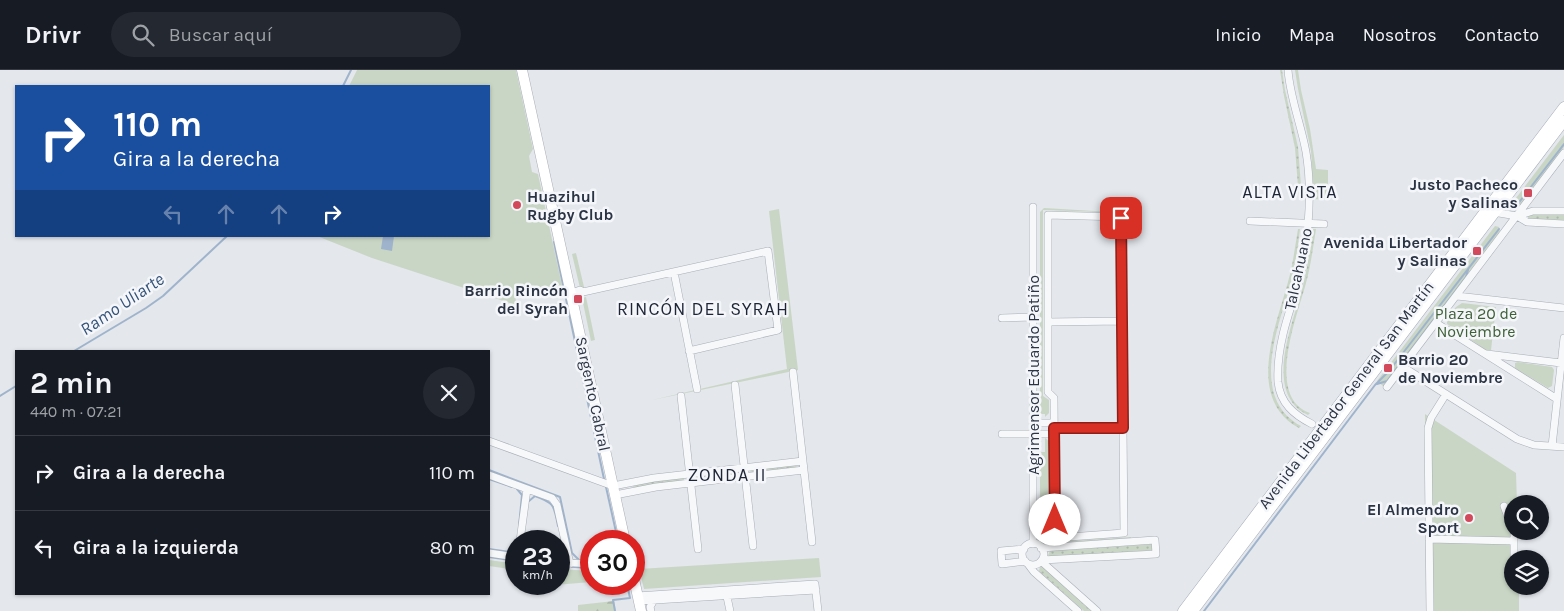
<!DOCTYPE html>
<html lang="es">
<meta charset="utf-8">
<style>
:root{--surface:#171b24;--page:#242831;--text:#f1f3f6;--muted:#9ea1a6;--line:#363941}
body{margin:0;font-family:Karla,sans-serif;background:var(--page);color:var(--text);height:100vh;display:flex;flex-direction:column;font-size:19px;white-space:nowrap}
*{box-sizing:border-box;margin:0}
p{font-size:16px;color:var(--muted)}
.icon{flex:none;width:28px;height:28px;fill:none;stroke:currentColor;stroke-width:2;stroke-linecap:round;stroke-linejoin:round}
.map{position:relative;flex:1;overflow:hidden}
.side{position:absolute;left:15px;top:280px;width:475px;height:245px;display:flex;flex-direction:column;background:var(--surface);border-radius:0px;box-shadow:0 1px 4px #0004}
.side>*{flex:none}
.hud{position:absolute;left:15px;top:15px;width:475px;height:152px;border-radius:0px;box-shadow:0 1px 4px #0004;background:#1a4fa0;color:#fff;overflow:hidden}
.fabs{position:absolute;left:1504px;top:425px;display:grid;gap:10px}
.fabs a{display:grid;place-items:center;width:45px;height:45px;border-radius:50%;background:var(--surface);box-shadow:0 1px 4px #0004;font-size:25px}
.speed{position:absolute;left:505px;top:460px;display:flex;gap:10px;font-size:25px;font-weight:700;text-align:center}
.speed>*{display:grid;place-content:center;width:65px;height:65px;border-radius:50%;background:var(--surface);box-shadow:0 1px 4px #0004;line-height:1}
.speed small{font-size:12px;font-weight:400}
.speed .limit{border:8px solid #d22;background:#fff;color:#111}
.pin{position:absolute;display:grid;place-items:center;width:42px;height:42px;color:#fff;margin:-21px;border-radius:10px;box-shadow:0 2px 8px #0006}
.me{position:absolute;width:55px;margin:-28px;rotate:0deg;stroke-linejoin:round;filter:drop-shadow(0 0 4px #0008)}
.turn{display:flex;align-items:center;gap:18px;height:105px;padding:0 15px;font-size:22px}
.turn .icon{width:65px;height:65px;stroke-width:2.5}
.turn b{display:block;font-size:35px;line-height:42px}
.lanes{display:flex;align-items:center;height:48px;padding:0 15px;background:#0003;justify-content:center;gap:25px;direction:ltr}
.lanes .off{opacity:.35}
.round{display:grid;place-items:center;flex:none;width:52px;height:52px;border-radius:26px;background:var(--page)}
.summary{display:flex;align-items:center;justify-content:space-between;height:85px;padding:0 15px}
h1{font-size:30px;font-weight:700;line-height:38px}
ul{padding:0;list-style:none}
li{display:flex;align-items:center;gap:15px;height:75px;padding:0 15px;border-top:1px solid var(--line)}
li div{flex:1}
li b{display:block;font-size:19px}
li em{font-style:normal}
header{display:flex;align-items:center;gap:30px;box-sizing:border-box;height:70px;padding:0 25px;background:var(--surface);border-bottom:1px solid var(--line)}
header strong{font-size:24px}
nav{display:flex;gap:28px;margin-inline-start:auto;font-size:18px}
.search{width:350px;height:45px;background:var(--page);display:flex;align-items:center;gap:12px;box-sizing:border-box;padding:0 18px;border-radius:28px;color:var(--muted);font-size:19px}
.map>svg:first-child{display:block}
.grass{fill:url(#grass-dots)}
.forest{fill:url(#forest-firs)}
.park{fill:#c9d6c5}
.water{fill:#9fb4cc}
.lines{fill:none;stroke-linecap:round;stroke-linejoin:round}
.stream{stroke:#9fb4cc;stroke-width:2}
.minor-casing{stroke:#a9aeb7;stroke-width:8}
.secondary-casing{stroke:#a9aeb7;stroke-width:11}
.primary-casing{stroke:#a3abb8;stroke-width:11}
.minor{stroke:#f7f8fa;stroke-width:7}
.secondary{stroke:#fff;stroke-width:10}
.primary{stroke:#fff;stroke-width:10}
.route-casing{stroke:#8d1f18;stroke-width:12}
.route{stroke:#d93025;stroke-width:9}
.poi-dot{fill:#d1495b;stroke:#f4f6f9;stroke-width:2}
.labels{text-anchor:middle;dominant-baseline:central;stroke-width:5;stroke-linejoin:round;paint-order:stroke}
.poi-label{font-size:16px;font-weight:bold;fill:#2b3445;stroke:#f4f6f9;text-anchor:end}
.street-label{font-size:16px;fill:#2b3445;stroke:#f4f6f9}
.park-label{font-size:16px;fill:#3f6138;stroke:#f4f6f9}
.neighbourhood-label{font-size:18px;letter-spacing:1px;fill:#1d2536;stroke:#f4f6f9}
.water-label{font-size:18px;font-style:italic;fill:#34527a;stroke:#f4f6f9}
</style>
<header>
<strong>Drivr</strong>
<div class="search"><svg class="icon" aria-label="search" viewBox="0 0 24 24"><circle cx="10" cy="10" r="6"/><path d="M15 15l6 6"/></svg>Buscar aquí</div>
<nav><a>Inicio</a><a>Mapa</a><a>Nosotros</a><a>Contacto</a></nav>
</header>
<div class="map">
<svg width="1564" height="541" viewBox="0 0 1564 541">
<defs>
<pattern id="grass-dots" width="8" height="8" patternUnits="userSpaceOnUse" patternTransform="scale(1.25)"><rect width="8" height="8" fill="#c9d6c5"/><path d="M2 2h.1M6 6h.1" fill="none" stroke="#adb8ab" stroke-width="1.8" stroke-linecap="round"/></pattern>
<pattern id="forest-firs" width="22" height="20" patternUnits="userSpaceOnUse" patternTransform="scale(1.25)"><rect width="22" height="20" fill="#c9d6c5"/><path d="M5 1l3.5 6h-7zM16 11l3.5 6h-7z" fill="#adb8ab"/></pattern>
</defs>
<rect width="100%" height="100%" fill="#e4e7ec"/>
<path class="grass" d="M1280,0H1282L1285,20L1298,77L1302,129H1299L1295,78L1284,26Z
M1530,144L1564,145V150L1530,149L1528,147Z
M1298,159H1300C1298,177 1295,195 1291,212C1279,256 1248,327 1301,356L1299,358C1245,329 1276,256 1288,212C1293,194 1295,177 1298,159Z
M1313,159H1316C1313,177 1311,195 1306,213C1298,244 1264,327 1310,343L1308,345C1263,324 1292,255 1302,220C1307,200 1310,180 1313,159Z
M796,395L797,398L750,402L751,400Z
M738,402V404L697,409L696,407Z
M684,408V410L634,418L633,416L655,411Z
M1156,474V480L1051,487L1048,485L1050,481Z
M1040,497H1043L1091,541H1084L1039,501Z"/>
<path class="forest" d="M614,531L616,541H578V535Z"/>
<path class="park" d="M357,0H516L533,79L529,86L532,102L538,104L564,225L515,219L516,235L372,188L317,166H489V16H349Z
M1295,0H1298L1301,20L1310,59L1316,99L1328,100V130L1314,129L1311,81L1298,19Z
M1564,65V77L1520,135L1517,136L1513,132Z
M1044,138L1128,143L1043,140V326L1049,330V343L1045,347V344H1040V142Z
M779,139L798,300L652,330L787,299L769,141Z
M1495,156L1499,157L1500,161L1383,316L1377,311Z
M576,183L584,217L580,218L572,184Z
M586,227L595,270L591,271L582,228Z
M1462,233L1496,237L1491,280H1486L1447,254V248L1456,237Z
M1518,292L1552,297L1554,300L1552,316L1548,318L1515,298V293Z
M1425,344L1516,403L1517,434H1512V461H1518V489H1512V516H1519V541H1426Z
M1045,368L1050,372V472L1131,467V468L1044,474L1040,470V382H1045Z
M819,488L821,507L644,519L639,499Z
M489,490L516,494V500L489,496Z
M559,499L591,501V512L543,516V514H559Z"/>
<path class="water" d="M383,166H394L392,181L381,179Z"/>
<g class="lines">
<path class="stream" d="M343,16L351,0
M1517,135L1564,74
M554,172L604,409
M74,281L146,238L163,226L227,166
M1377,314L1387,311L1466,207L1468,200
M0,326L16,316
M489,377V376
M489,400L560,427L572,483L579,490
M489,409L512,417
M606,417L618,471
M517,419L522,425L519,456
M529,431L535,426C555,433 554,436 558,456
M489,479L510,482L516,477V475
M489,487L516,491
M559,488L564,482
M584,490H591
M559,496L591,498
M615,541L613,530L630,528L627,514
M1204,541L1375,315L1389,301L1499,159"/>
<defs>
<path id="minor" d="M1288,0C1290,28 1301,54 1306,82C1310,106 1310,131 1308,155C1307,174 1303,196 1298,215C1288,245 1276,279 1278,312C1280,333 1294,345 1312,354
M1033,137V474
M1493,142L1517,146L1533,141H1564
M1048,145L1121,147L1124,463L1055,468L1054,328L1048,322Z
M1517,146L1527,152L1564,154
M1250,151L1324,154
M674,202L697,319
M572,223L580,220L583,222L768,181L778,260L689,281
M1457,226L1564,238
M1002,248L1033,247
M1048,252L1122,251
M1436,253L1557,329
M1487,284L1561,293
M1403,297L1517,369L1534,375L1564,377
M793,302L812,472
M735,315L753,476
M1387,317L1564,83
M681,326L698,479
M1033,353H1054
M1054,359L1123,358
M1002,364H1054
M489,371L613,416L654,408L803,391
M1552,376L1564,268
M489,405L552,428L557,435L570,494
M615,425L656,417L804,400
M1504,436L1512,458
M1514,461V489
M1429,469L1514,471
M520,471L527,419
M1022 484a11 11 0 1 1 22 0a11 11 0 1 1-22 0Z
M1041,478L1155,470L1156,484L1042,490
M1024,479L1001,481L1002,494L1025,491
M489,483L516,487
M1041,491L1097,541
M559,492L591,494
M1028,494L1034,502L1078,541
M726,522L730,541
M637,526L815,514L818,541
M639,531L816,520
M651,541L650,537L654,530
M1430,541L1428,358L1431,348L1446,324"/>
<path id="secondary" d="M522,0L625,471
M634,509L641,541"/>
<path id="primary" d="M1183,541L1564,37
M1193,541L1564,51"/>
</defs>
<use href="#minor" class="minor-casing"/>
<use href="#secondary" class="secondary-casing"/>
<use href="#primary" class="primary-casing"/>
<use href="#minor" class="minor"/>
<use href="#secondary" class="secondary"/>
<use href="#primary" class="primary"/>
</g>
<g class="lines">
<defs>
<path id="route" d="M1055,450L1054,358H1123L1121,148"/>
</defs>
<use href="#route" class="route-casing"/>
<use href="#route" class="route"/>
</g>
<g class="poi-dot">
<rect x="1523" y="118" width="10" height="10" rx="2.5"/>
<circle cx="517" cy="135" r="5"/>
<rect x="1472" y="176" width="10" height="10" rx="2.5"/>
<rect x="573" y="224" width="10" height="10" rx="2.5"/>
<rect x="1383" y="293" width="10" height="10" rx="2.5"/>
<circle cx="1469" cy="448" r="5"/>
</g>
<g class="labels">
<g class="poi-label">
<text x="1518" y="114">Justo Pacheco<tspan x="1518" dy="18">y Salinas</tspan></text>
<text x="527" y="126" text-anchor="start">Huazihul<tspan x="527" dy="18">Rugby Club</tspan></text>
<text x="1467" y="172">Avenida Libertador<tspan x="1467" dy="18">y Salinas</tspan></text>
<text x="568" y="220">Barrio Rincón<tspan x="568" dy="18">del Syrah</tspan></text>
<text x="1398" y="289" text-anchor="start">Barrio 20<tspan x="1398" dy="18">de Noviembre</tspan></text>
<text x="1459" y="439">El Almendro<tspan x="1459" dy="18">Sport</tspan></text>
</g>
<g class="street-label">
<text transform="translate(1298 199) rotate(-78)">Talcahuano</text>
<text transform="translate(1033 305) rotate(-90)">Agrimensor Eduardo Patiño</text>
<text transform="translate(593 324) rotate(78)">Sargento Cabral</text>
<text transform="translate(1346 325) rotate(-53)">Avenida Libertador General San Martín</text>
</g>
<g class="park-label">
<text x="1476" y="243">Plaza 20 de<tspan x="1476" dy="18">Noviembre</tspan></text>
</g>
<g class="neighbourhood-label">
<text x="1290" y="122">ALTA VISTA</text>
<text x="703" y="239">RINCÓN DEL SYRAH</text>
<text x="727" y="405">ZONDA II</text>
</g>
<g class="water-label">
<text transform="translate(122 234) rotate(-34)">Ramo Uliarte</text>
</g>
</g>
</svg>
<div class="fabs">
<a><svg class="icon" aria-label="search" viewBox="0 0 24 24"><circle cx="10" cy="10" r="6"/><path d="M15 15l6 6"/></svg></a>
<a><svg class="icon" aria-label="layers" viewBox="0 0 24 24"><path d="M12 4l9 5-9 5-9-5zM3 14l9 5 9-5"/></svg></a>
</div>
<div class="speed"><div>23<small>km/h</small></div><div class="limit">30</div></div>
<div class="pin" style="left:1121px;top:148px;background:#d93025"><svg class="icon" aria-label="arrive" viewBox="0 0 24 24"><path d="M6 21V4h12l-3 4 3 4H6"/></svg></div>
<svg class="me" style="left:1055px;top:450px" viewBox="-20 -20 40 40"><circle r="19" fill="#fff"/><path d="M0-13L10 11 0 6-10 11z" fill="#d93025"/></svg>
<div class="hud">
<div class="turn"><svg class="icon" aria-label="right" viewBox="0 0 24 24"><path d="M7 20v-9h11M14 6l5 5-5 5"/></svg><div><b>110 m</b>Gira a la derecha</div></div>
<div class="lanes"><svg class="icon off" aria-label="left" viewBox="0 0 24 24"><path d="M17 20v-9H6M10 6l-5 5 5 5"/></svg><svg class="icon off" aria-label="ahead" viewBox="0 0 24 24"><path d="M12 20V5M6 11l6-6 6 6"/></svg><svg class="icon off" aria-label="ahead" viewBox="0 0 24 24"><path d="M12 20V5M6 11l6-6 6 6"/></svg><svg class="icon" aria-label="right" viewBox="0 0 24 24"><path d="M7 20v-9h11M14 6l5 5-5 5"/></svg></div>
</div>
<section class="side">
<div class="summary"><div><h1>2 min</h1><p>440 m · 07:21</p></div><a class="round"><svg class="icon" aria-label="close" viewBox="0 0 24 24"><path d="M6 6l12 12M18 6L6 18"/></svg></a></div>
<ul>
<li><svg class="icon" aria-label="right" viewBox="0 0 24 24"><path d="M7 20v-9h11M14 6l5 5-5 5"/></svg><div><b>Gira a la derecha</b></div><em>110 m</em></li>
<li><svg class="icon" aria-label="left" viewBox="0 0 24 24"><path d="M17 20v-9H6M10 6l-5 5 5 5"/></svg><div><b>Gira a la izquierda</b></div><em>80 m</em></li>
</ul>
</section>
</div>
